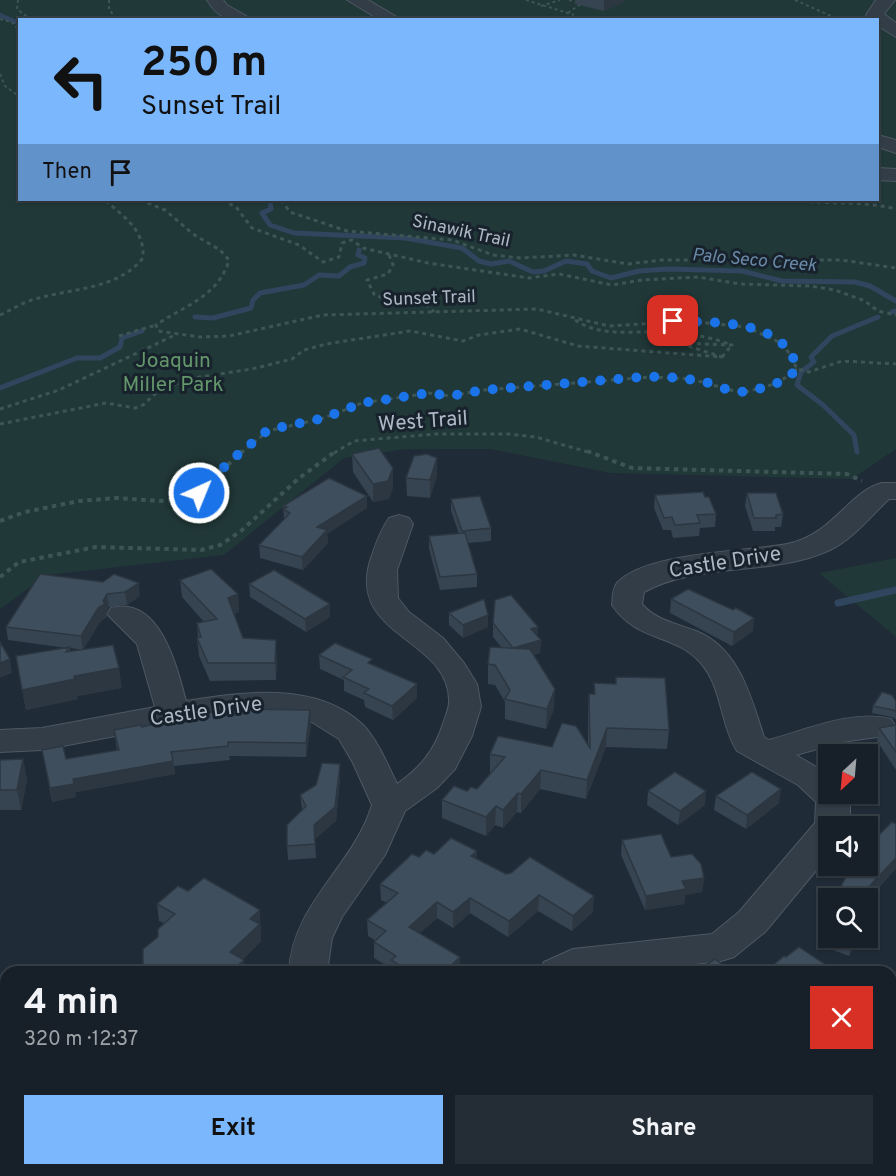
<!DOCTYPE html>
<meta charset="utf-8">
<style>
:root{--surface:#172029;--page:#242d35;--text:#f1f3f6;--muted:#9ea3a8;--line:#363e46;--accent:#7ab7fc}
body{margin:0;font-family:Overpass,sans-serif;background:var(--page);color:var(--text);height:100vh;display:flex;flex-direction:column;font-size:22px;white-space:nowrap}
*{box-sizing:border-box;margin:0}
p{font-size:20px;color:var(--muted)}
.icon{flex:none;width:33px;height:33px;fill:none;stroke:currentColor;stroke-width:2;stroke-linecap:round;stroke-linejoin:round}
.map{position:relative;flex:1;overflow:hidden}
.details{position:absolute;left:0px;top:966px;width:897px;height:210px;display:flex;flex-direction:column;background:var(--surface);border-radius:18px 18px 0 0;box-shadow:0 2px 4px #0004,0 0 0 2px var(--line)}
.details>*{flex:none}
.guide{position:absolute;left:18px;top:18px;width:861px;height:183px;border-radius:0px;box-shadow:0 2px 4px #0004,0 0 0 2px var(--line);background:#7ab7fc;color:#111;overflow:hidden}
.needle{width:39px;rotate:206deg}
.buttons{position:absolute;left:818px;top:744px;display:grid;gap:12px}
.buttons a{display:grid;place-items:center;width:60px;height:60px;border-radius:0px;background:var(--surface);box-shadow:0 2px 4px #0004,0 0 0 2px var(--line);font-size:30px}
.pin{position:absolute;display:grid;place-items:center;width:51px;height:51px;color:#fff;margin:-26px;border-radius:12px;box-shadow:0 3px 9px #0006}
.me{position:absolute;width:66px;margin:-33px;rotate:44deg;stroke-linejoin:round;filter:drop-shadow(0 0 4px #0008)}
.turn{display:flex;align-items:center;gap:21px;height:126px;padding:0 24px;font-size:27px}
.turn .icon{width:78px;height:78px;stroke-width:2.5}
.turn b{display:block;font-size:42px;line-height:51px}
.then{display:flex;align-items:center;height:57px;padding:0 24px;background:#0003;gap:12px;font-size:22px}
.round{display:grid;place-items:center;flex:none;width:63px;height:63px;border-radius:0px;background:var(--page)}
.summary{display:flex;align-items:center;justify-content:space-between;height:102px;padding:0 24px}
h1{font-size:36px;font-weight:700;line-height:45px}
.cta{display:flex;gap:12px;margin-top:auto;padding:12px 24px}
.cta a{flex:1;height:69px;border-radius:0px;background:var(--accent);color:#111;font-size:24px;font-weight:700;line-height:69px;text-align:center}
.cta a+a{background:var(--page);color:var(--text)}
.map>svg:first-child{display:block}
.green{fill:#213838;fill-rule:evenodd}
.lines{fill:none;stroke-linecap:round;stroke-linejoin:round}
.stream-far2{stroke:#2f465e;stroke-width:4.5}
.stream-far1{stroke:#2f465e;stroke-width:5}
.stream{stroke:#2f465e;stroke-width:7}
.minor-casing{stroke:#4d5863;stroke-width:2}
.path-far2{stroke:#3e5556;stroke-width:2;stroke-dasharray:3 3;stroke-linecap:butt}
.path-far1{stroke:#3e5556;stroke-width:3;stroke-dasharray:4 4;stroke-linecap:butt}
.path{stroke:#3e5556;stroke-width:4;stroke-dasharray:4.5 4.5;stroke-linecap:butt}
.minor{fill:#323d48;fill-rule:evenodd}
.wall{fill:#364350;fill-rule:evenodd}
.shaded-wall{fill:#2c3741}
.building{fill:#3f4e5d;stroke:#2c3741;stroke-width:1.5}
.route{stroke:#1a73e8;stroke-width:10;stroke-dasharray:0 18}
.labels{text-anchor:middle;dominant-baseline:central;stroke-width:6;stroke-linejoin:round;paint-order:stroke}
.far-street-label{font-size:18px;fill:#acb8c5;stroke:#18222c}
.far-water-label{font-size:18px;font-style:italic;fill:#6b8baa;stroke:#18222c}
.park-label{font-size:21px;fill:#63966b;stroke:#18222c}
.street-label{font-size:21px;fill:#acb8c5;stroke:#18222c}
</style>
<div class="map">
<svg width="896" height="1176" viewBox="0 0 896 1176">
<rect width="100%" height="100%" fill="#1f2b37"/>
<path class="green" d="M0,0H896V449L852,479L611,473L490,449H406L344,458L224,555L47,575L0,609ZM20,20H878V200H20Z
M896,558V637L819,573Z"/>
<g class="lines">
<path class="stream-far2" d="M0,15L20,24"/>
<path class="stream-far1" d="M270,200L271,209L262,213L270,225L294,233L405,238L462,248L479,261L491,264L509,261L533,272L544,271L566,261L587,264L592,271L611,278L639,271L668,269L742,271L782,281L855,282L870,286L896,301
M892,312L896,311
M195,317L213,318L251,308L253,300L260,293L304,285L319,275L339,276L350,267L364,263L365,258L358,255L359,250
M0,388L77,358H100L120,347L122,338L142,331
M857,452L854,435L823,405L797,385L801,372L814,362L811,357L832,336L878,317"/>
<path class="stream" d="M838,603L896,590"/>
<defs>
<path id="minor" d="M207,0H223L227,5L253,20C230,20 220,21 207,0Z
M347,0H368L402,20H380Z
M876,0H895L884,14L896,23V37L878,26V20H870L866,15Z
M878,135L896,140V153L878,147Z
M878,168L896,169V181L878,180Z
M882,483H896V499H889C871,516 853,539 830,550C771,577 702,561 644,592L642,604C655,620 678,624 696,631C739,648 751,697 764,737L769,740C806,730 853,709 891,719L896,727L891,735L842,742L796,755L828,774V794H847L850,799V826H828V856L765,932L734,957L721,961L623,972H539L544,962L573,949L712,934L739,912L815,823L816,802L798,785L737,751C720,724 722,686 700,662C673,633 637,642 612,605C613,598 612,589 617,583C646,552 746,552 787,544C833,535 849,491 882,483Z
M399,515L409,518L413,524L397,570L398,598L409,612L443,638L464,663L477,684L481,707L472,736L455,769L437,788L405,811L385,855L342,917L332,938L327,972H289C292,904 353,867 372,805L353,763L339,739L307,719L261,711L188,722L42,750L0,752V730L42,728L155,707L137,644L107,614L111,608C160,595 177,667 186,701C242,692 316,681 362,724C376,737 389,767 397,784C420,768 434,751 443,724C445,717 449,709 449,702C451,637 342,637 372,555C376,543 381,529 389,518Z
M317,1170H361L362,1176H318Z"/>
</defs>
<use href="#minor" class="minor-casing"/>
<path class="path-far2" d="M18,0L17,9L31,20
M109,0V9L117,20
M526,0L574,15
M569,0L579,2
M795,0L840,20
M541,6L560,0
M568,13L582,3
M0,19L12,22L20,32
M0,74L5,86L20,97
M552,200H584
M793,200H795"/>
<path class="path-far1" d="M140,200L165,210L193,234L220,250L229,260C219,296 184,306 156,325L158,331L200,337L229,336L323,315L537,309L609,326L689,321L746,327L779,342L790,354L797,369L809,372L842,361L896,364
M222,200L236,207L252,228L299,245L323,262L339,257L342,243L352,240L363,248L428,263L529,278L559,274L612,285L642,280L698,277L740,284L810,286L835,290L865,301L878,311L896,315
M281,200L290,212L347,231L452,240L493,255L521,258L574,255L628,264L662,260H841L896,268
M552,200H584
M793,200C829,205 860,200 896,209
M389,255L393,265L388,274L367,280L375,296L428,306L434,312
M0,315C13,309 25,301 39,298C75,288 118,289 143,258C145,230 124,217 105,200
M119,336L156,325
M722,357L731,346
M0,409L59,390L175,335
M0,424L106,403L135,408L143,405L156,393L187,379L252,369L292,359L304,350L326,344L410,331L463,341L479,335L520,329L578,346L722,357L679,343L732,345C708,336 683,332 658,332C628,331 601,337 575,320
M241,453L268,431L324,418L362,403L429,393L450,396L484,390L651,377L691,379L734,391L746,392L778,383L797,369
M334,453L354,441L435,434H508L536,437L591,453"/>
<path class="path" d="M587,451L632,468L847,474L862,481
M0,521L25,512L79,501L117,498L160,501L183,499L199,493L242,451
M0,577L19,562L96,547L201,550L220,545L241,531L298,479L336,451"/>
<use href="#minor" class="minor"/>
</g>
<path class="wall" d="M575,0H624V2L604,11L575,4Z
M352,454L393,487L389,499L373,502L353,472Z
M437,458V476L430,498L407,496L406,478Z
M747,493L783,514L781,527H775V531H753L745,506Z
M655,495L705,497L716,514L715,527L700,528L699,536L673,538L671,530H663L654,508Z
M367,496V508L327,534L328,543L303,570L260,558L259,545L284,519L283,506Z
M451,499L491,528V541L468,543L477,574V587L440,590L429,549V536L459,534L451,511Z
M180,580L238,594L239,612L234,614L243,638L277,658L276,680L210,681L199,656L197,638H198L197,623L204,622L182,597Z
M103,582L140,596L127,605L109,607L106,612L107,617L100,622L83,650L122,688L77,696L78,699L26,710L16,656L66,648L8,640L6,627ZM70,648L83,650L70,652Z
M249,584L330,604V617L306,632L250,597Z
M671,599L733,610L753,631L732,646L670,613Z
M449,613L488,615V627L463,638L449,625Z
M493,623L538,627V637L541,640L540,653L534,655L554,709L546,729L505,719V702L495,685L488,684V664L501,647L493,637Z
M319,655L372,664L417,684V698L393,720L365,707L364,700L344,691V680L320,669Z
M616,677L669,730L667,749L606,747L586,799L540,789L521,813L517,812L503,828L495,825L486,836L442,818V800L467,791L477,789L491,773H490V754L552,747L588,745V712L589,694H594V683L616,684Z
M896,701V719L891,717L872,713L873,706Z
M311,724L306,757L229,756L230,760L174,766L175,774L76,792V797L52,802L42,750L66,759L117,750L114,730L142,727Z
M896,725V770L877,741L879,728Z
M23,759L27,780L21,810H0V760Z
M340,778L336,821L315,839L316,858L288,860L287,846L302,810L300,795Z
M648,791L705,805L678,825L647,805Z
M716,796L779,803L746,829L714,810Z
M622,840L671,857L704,878L702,892L685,895L684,904L645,910L621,855Z
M477,851L476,859L506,874L593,912L572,931L538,911L508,937L470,913L453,928L437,918L420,933L460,957V972H392V969L374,958V942L376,941L368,936L367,920L387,903L381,900L380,884L419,857L434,854Z
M188,891L262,927L260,928L261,941L243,959L245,972H130L143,964L164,923L159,921L157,904Z
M828,913V938H858L849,956L817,944L820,929Z"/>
<path class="shaded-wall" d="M604,0H624V2L604,11Z
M437,458V476L430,498V480Z
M393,468V487L389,499L373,502V484Z
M367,496V508L327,534L328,543L303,570L302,557L317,527Z
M139,583L140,596L127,605L125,592Z
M107,594L109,607L106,612L107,617L100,622L83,650L81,636Z
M238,594L239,612L229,616L228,598Z
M330,604V617L306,632L305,619Z
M488,615V627L463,638V625Z
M754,618L753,631L732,646L734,632Z
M538,627V640L531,629Z
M276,640L277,658L276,680L275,663Z
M541,640L540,653L513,662V648Z
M10,659L12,673L0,678V663Z
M119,668L122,688L77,696L78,699L26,710L22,690L74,676Z
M417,684V698L393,720L392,706Z
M555,689L554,709L546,729L547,709Z
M310,710L311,724L306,757V743Z
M607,728L606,747L586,799L587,780Z
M23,759L27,780L21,810L17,790Z
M173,761L175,774L76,792V797L52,802L50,788L73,779Z
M340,764V778L336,821L315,839L314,825Z
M541,770L540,789L521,813V794Z
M781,789L779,803L746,829L747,815Z
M706,791L705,805L678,825L680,811Z
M518,793L517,812L503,828V810Z
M496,806L495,825L486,836V817Z
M477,851L476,867L471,856Z
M896,858V869L867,901L864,892Z
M704,878L702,892L685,895L684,904L645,910L646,896L682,881Z
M539,895L538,911L508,937L509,921Z
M594,896L593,912L572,931L573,916Z
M874,896L872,910L867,919V911Z
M470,898V913L453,928V912Z
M437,902V918L409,943V927Z
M260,910L261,941L232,969L230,952L250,919Z
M854,938H858L849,956L852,941Z
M460,957V972H444Z
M244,960L245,972H230Z
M826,965L825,972H818Z"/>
<path class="building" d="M379,448L393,468L388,481L373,484L352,454Z
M427,454L437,458L430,480L406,478L414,456Z
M329,478L367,496L317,527L327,530L302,557L259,545L290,513L283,509L287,507L283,506Z
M703,492L705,497H709L716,514L697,515L700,523L675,525L672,517L664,518L655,495Z
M747,493H776L783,514L776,515V518H754Z
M480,496L491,528L462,531L451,499Z
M465,533L477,574L440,577L429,536Z
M211,569L238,594L228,598L243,638L276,640L275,663H208L197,638L201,637L197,623L217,619L180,580Z
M274,570L330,604L305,619L249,584Z
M40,574L103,582L114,574L139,583L125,592L107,594L103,601L105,604L98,608L81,636L6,627Z
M688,589L733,610L736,608L754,618L734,632L671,599Z
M511,595L538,627L531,629L541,640L513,648L493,623L495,600Z
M484,599L488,615L463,625L449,613Z
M0,642L10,659L0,663Z
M335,643L372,659L368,663L417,684L392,706L364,693L369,689L343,677L352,670L319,655Z
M113,645L119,668L74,676L75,679L22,690L16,656L70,647L66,652Z
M490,647L530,649L555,689L547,709L505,699L510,690L495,665L488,664Z
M616,677L665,678L669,730L607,728L587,780L541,770L521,794L518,793L503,810L496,806L486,817L442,800L454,786L467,791L471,787L477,789L505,757L490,754L498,736L552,747L562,723L576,726L590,748L589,694H595L594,683L616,684Z
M882,692L892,695L896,701V712L893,710L873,706Z
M243,709L310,710L306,743L228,742V746L171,752L173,761L73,779L74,784L50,788L42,750L63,746L66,759L119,750L114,730L140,725L142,727L201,713Z
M896,725V752L879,728Z
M23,759L17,790H0V760Z
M322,763L340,764L335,807L314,825L315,844L287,846V825L306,806L300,795L316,785Z
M675,772L706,791L680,811L648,791Z
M752,772L781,789L747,815L716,796Z
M892,822L896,824V858L864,892L874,896L867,911V898H835L850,869L854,866H867V847Z
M661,834L671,857L692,854L701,864L704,878L682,881L686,889L646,896L622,840Z
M451,838L477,851L471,856L506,874L511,873L530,857L594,896L573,916L539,895L509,921L470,898L453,912L437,902L409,927L460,957L444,972H411L391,960L396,956L374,942L386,931L367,920L398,893L380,884L412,854L419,857L426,850L434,854Z
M204,878L260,910L250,919L260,924L230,952L244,960L230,972H213L206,968L202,972L197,970L194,972H130L143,964V949L158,937V929L175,914L157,904L178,886L188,891Z
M828,913V933L820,929Z
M842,938H854L852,941Z
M799,947L826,965L818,972H765L784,956L786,957Z
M715,959L732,972H695Z
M19,1170H161L203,1175L14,1176Z
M610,1170H672L680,1176H603Z
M848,1170H885L880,1176H844Z"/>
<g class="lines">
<path class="route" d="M199,493L229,462L268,430L324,418L362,403L429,393L450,396L484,390L643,377C664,376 684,378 705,382C715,384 731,393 741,392C763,388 781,386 797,369C785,318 714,323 673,321"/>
</g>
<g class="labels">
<g class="far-street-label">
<text transform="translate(461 232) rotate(12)">Sinawik Trail</text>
<text transform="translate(429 299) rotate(-2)">Sunset Trail</text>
</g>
<g class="far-water-label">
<text transform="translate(754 261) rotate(5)">Palo Seco Creek</text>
</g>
<g class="park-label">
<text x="173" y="361">Joaquin<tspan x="173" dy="24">Miller Park</tspan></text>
</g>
<g class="street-label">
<text transform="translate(423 422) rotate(-4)">West Trail</text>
<text transform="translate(725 563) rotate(-9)">Castle Drive</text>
<text transform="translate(206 712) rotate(-8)">Castle Drive</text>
</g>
</g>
</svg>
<div class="buttons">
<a><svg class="needle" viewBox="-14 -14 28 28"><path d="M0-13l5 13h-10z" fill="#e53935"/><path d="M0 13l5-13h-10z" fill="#9ea3a8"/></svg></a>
<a><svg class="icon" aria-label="sound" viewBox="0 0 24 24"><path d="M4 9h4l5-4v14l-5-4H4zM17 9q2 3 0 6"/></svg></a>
<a><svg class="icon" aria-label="search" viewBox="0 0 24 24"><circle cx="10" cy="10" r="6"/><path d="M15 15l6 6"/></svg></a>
</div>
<div class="pin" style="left:673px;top:321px;background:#d93025"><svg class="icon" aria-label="arrive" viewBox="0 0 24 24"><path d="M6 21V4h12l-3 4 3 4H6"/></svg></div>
<svg class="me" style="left:199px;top:493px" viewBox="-20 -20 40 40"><circle r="17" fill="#1a73e8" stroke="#fff" stroke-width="3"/><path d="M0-11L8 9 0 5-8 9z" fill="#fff"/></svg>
<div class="guide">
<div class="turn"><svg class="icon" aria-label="left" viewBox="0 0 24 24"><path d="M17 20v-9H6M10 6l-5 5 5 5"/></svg><div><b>250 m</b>Sunset Trail</div></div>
<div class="then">Then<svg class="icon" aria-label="arrive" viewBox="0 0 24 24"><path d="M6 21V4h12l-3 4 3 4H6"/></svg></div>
</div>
<section class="details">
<div class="summary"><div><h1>4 min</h1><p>320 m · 12:37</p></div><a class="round" style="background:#d93025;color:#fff"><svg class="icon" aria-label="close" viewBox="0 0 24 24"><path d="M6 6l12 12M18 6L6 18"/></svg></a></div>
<div class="cta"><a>Exit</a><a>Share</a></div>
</section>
</div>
